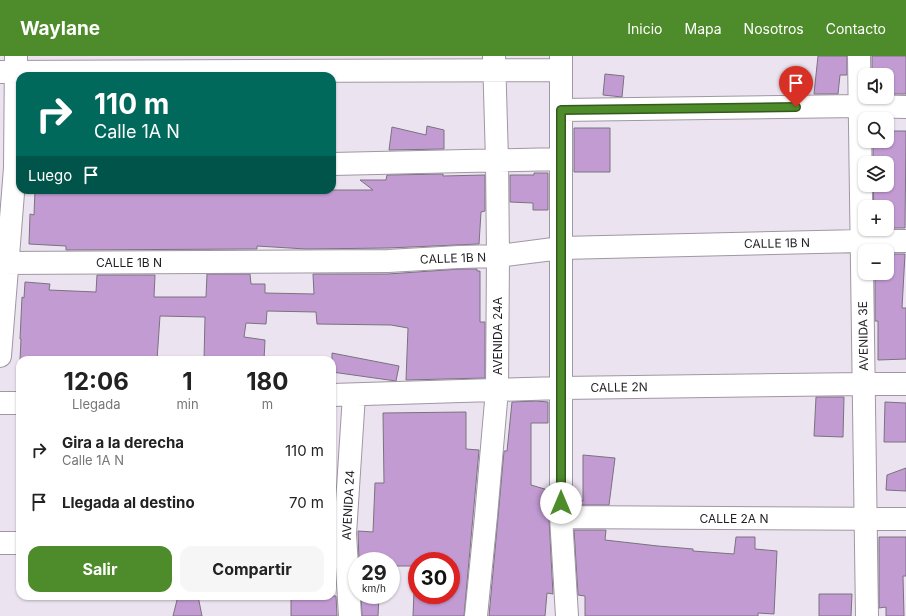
<!DOCTYPE html>
<html lang="es">
<meta charset="utf-8">
<style>
:root{--surface:#fff;--page:#f6f6f6;--text:#222;--muted:#767676;--accent:#4e8b2b}
body{margin:0;font-family:Inter,sans-serif;background:var(--page);color:var(--text);height:100vh;display:flex;flex-direction:column;font-size:15px;white-space:nowrap}
*{box-sizing:border-box;margin:0}
p{font-size:13px;color:var(--muted)}
.icon{flex:none;width:22px;height:22px;fill:none;stroke:currentColor;stroke-width:2;stroke-linecap:round;stroke-linejoin:round}
.map{position:relative;flex:1;overflow:hidden}
.panel{position:absolute;left:16px;top:300px;width:320px;height:244px;display:flex;flex-direction:column;background:var(--surface);border-radius:12px;box-shadow:0 1px 3px #0004}
.panel>*{flex:none}
.top-card{position:absolute;left:16px;top:16px;width:320px;height:122px;border-radius:12px;box-shadow:0 1px 3px #0004;background:#00695c;color:#fff;overflow:hidden}
.controls{position:absolute;left:858px;top:12px;display:grid;gap:8px}
.controls a{display:grid;place-items:center;width:36px;height:36px;border-radius:8px;background:var(--surface);box-shadow:0 1px 3px #0004;font-size:20px}
.speed{position:absolute;left:348px;top:496px;display:flex;gap:8px;font-size:20px;font-weight:700;text-align:center}
.speed>*{display:grid;place-content:center;width:52px;height:52px;border-radius:50%;background:var(--surface);box-shadow:0 1px 3px #0004;line-height:1}
.speed small{font-size:10px;font-weight:400}
.speed .limit{border:6px solid #d22;background:#fff;color:#111}
.pin{position:absolute;display:grid;place-items:center;width:34px;height:34px;color:#fff;margin:-41px -17px;border-radius:50% 50% 50% 0;rotate:-45deg;box-shadow:0 0 4px #0007}
.pin .icon{rotate:45deg}
.me{position:absolute;width:44px;margin:-22px;rotate:0deg;stroke-linejoin:round;filter:drop-shadow(0 0 3px #0008)}
.turn{display:flex;align-items:center;gap:14px;height:84px;padding:0 12px;font-size:18px}
.turn .icon{width:52px;height:52px;stroke-width:2.5}
.turn b{display:block;font-size:28px;line-height:34px}
.then{display:flex;align-items:center;height:38px;padding:0 12px;background:#0003;gap:8px;font-size:15px}
.eta{display:flex;justify-content:space-evenly;align-items:center;height:68px;text-align:center}
.eta b{font-size:24px;font-weight:700;line-height:28px}
.primary-button{display:flex;gap:8px;margin-top:auto;padding:8px 12px}
.primary-button a{flex:1;height:46px;border-radius:12px;background:var(--accent);color:#fff;font-size:16px;font-weight:700;line-height:46px;text-align:center}
.primary-button a+a{background:var(--page);color:var(--text)}
ul{padding:0;list-style:none}
li{display:flex;align-items:center;gap:12px;height:52px;padding:0 12px}
li div{flex:1}
li b{display:block;font-size:15px}
li em{font-style:normal}
header{display:flex;align-items:center;gap:24px;box-sizing:border-box;height:56px;padding:0 20px;background:var(--accent);color:#fff}
header strong{font-size:19px}
nav{display:flex;gap:22px;margin-inline-start:auto;font-size:14px}
.map>svg:first-child{display:block}
.building{fill:#c29bd3;stroke:#7a727e;fill-rule:evenodd}
.lines{fill:none;stroke-linecap:round;stroke-linejoin:round}
.street-casing{stroke:#9f97a3;stroke-width:24}
.street{stroke:#fff;stroke-width:22}
.route-casing{stroke:#335a1c;stroke-width:10}
.route{stroke:#4e8b2b;stroke-width:7}
.labels{text-anchor:middle;dominant-baseline:central;stroke-width:3;stroke-linejoin:round;paint-order:stroke}
.street-label{font-size:12px;fill:#211e23;stroke:#fff}
</style>
<header>
<strong>Waylane</strong>
<nav><a>Inicio</a><a>Mapa</a><a>Nosotros</a><a>Contacto</a></nav>
</header>
<div class="map">
<svg width="906" height="560" viewBox="0 0 906 560">
<rect width="100%" height="100%" fill="#ece3f0"/>
<path class="building" d="M818,0H847V19H840L838,38H814Z
M872,0H906V38H887V19H872Z
M605,18L624,20L622,41L603,39Z
M427,70L444,74V93L389,94L392,71L426,79Z
M574,72H610V116H574Z
M887,75H906L905,172H887V151H874L873,129H887V107H873V85H887Z
M534,117H548V154H533V147L510,146V119H534Z
M443,118V120L485,119V155L481,156L479,188L388,192L306,193L257,190V193H250L66,194V190L29,188L30,158L34,159L35,134H373L360,124H386L387,119Z
M887,198H905L902,252H906V303L878,304V265H875V217H887Z
M460,213H477V215H480V266H485V322L406,324L408,272L391,269L317,268L316,256L267,255L266,268L246,267L244,281L265,284L264,304H204L205,261L160,260L157,304H20L21,283H20L22,241L24,242L25,226L50,228L49,234L96,236L97,219H155L154,241H206L207,218H250L251,228H265V237L314,238L313,218H388Z
M332,297L399,310L396,325L332,316Z
M816,341H844L843,381L814,380Z
M536,345L548,346V367H531V429L548,434L549,462L553,538L547,537L545,560H489L504,395H507L512,346Z
M885,346L906,347V386H884Z
M466,356V393L479,394L464,560H413L415,510H391V505H359L358,475L373,476L375,427H384L383,357ZM417,505H451V539H417Z
M583,399L615,402L609,449H574V442L583,445Z
M906,412V435L886,434L887,419Z
M574,474H606L605,484L658,490L693,493V495L734,498L736,481H755V493L777,495L774,558L758,557V560H585V540L578,539Z
M879,481H906V520H903L904,560H886V551L879,552Z
M819,538H852L851,560H819Z
M361,539H379L378,560H362Z
M178,540H198L202,560H173Z
M291,540H336L337,560H291Z"/>
<g class="lines">
<defs>
<path id="street" d="M561,0V461L567,560
M859,0L867,560
M0,16L561,14
M561,54L859,50L906,51
M332,108L561,103
M0,207L388,205L459,201L498,200L561,192L861,185H906
M0,300L15,112L16,0
M332,339L561,332L863,328H906
M0,347H20
M561,461L906,463
M0,487H20
M350,560L345,478L354,339
M476,560L486,460L497,334L498,200L497,104L494,0"/>
</defs>
<use href="#street" class="street-casing"/>
<use href="#street" class="street"/>
</g>
<g class="lines">
<defs>
<path id="route" d="M561,447V54L796,51"/>
</defs>
<use href="#route" class="route-casing"/>
<use href="#route" class="route"/>
</g>
<g class="labels">
<g class="street-label">
<text transform="translate(777 187) rotate(-1)">CALLE 1B N</text>
<text transform="translate(453 202) rotate(-2)">CALLE 1B N</text>
<text x="129" y="206">CALLE 1B N</text>
<text transform="translate(497 280) rotate(-90)">AVENIDA 24A</text>
<text transform="translate(863 280) rotate(-91)">AVENIDA 3E</text>
<text transform="translate(619 331) rotate(-1)">CALLE 2N</text>
<text transform="translate(348 449) rotate(-87)">AVENIDA 24</text>
<text x="734" y="462">CALLE 2A N</text>
</g>
</g>
</svg>
<div class="controls">
<a><svg class="icon" aria-label="sound" viewBox="0 0 24 24"><path d="M4 9h4l5-4v14l-5-4H4zM17 9q2 3 0 6"/></svg></a>
<a><svg class="icon" aria-label="search" viewBox="0 0 24 24"><circle cx="10" cy="10" r="6"/><path d="M15 15l6 6"/></svg></a>
<a><svg class="icon" aria-label="layers" viewBox="0 0 24 24"><path d="M12 4l9 5-9 5-9-5zM3 14l9 5 9-5"/></svg></a>
<a>+</a>
<a>−</a>
</div>
<div class="speed"><div>29<small>km/h</small></div><div class="limit">30</div></div>
<div class="pin" style="left:796px;top:51px;background:#d93025"><svg class="icon" aria-label="arrive" viewBox="0 0 24 24"><path d="M6 21V4h12l-3 4 3 4H6"/></svg></div>
<svg class="me" style="left:561px;top:447px" viewBox="-20 -20 40 40"><circle r="19" fill="#fff"/><path d="M0-13L10 11 0 6-10 11z" fill="#4e8b2b"/></svg>
<div class="top-card">
<div class="turn"><svg class="icon" aria-label="right" viewBox="0 0 24 24"><path d="M7 20v-9h11M14 6l5 5-5 5"/></svg><div><b>110 m</b>Calle 1A N</div></div>
<div class="then">Luego<svg class="icon" aria-label="arrive" viewBox="0 0 24 24"><path d="M6 21V4h12l-3 4 3 4H6"/></svg></div>
</div>
<section class="panel">
<div class="eta">
<div><b>12:06</b><p>Llegada</p></div>
<div><b>1</b><p>min</p></div>
<div><b>180</b><p>m</p></div>
</div>
<ul>
<li><svg class="icon" aria-label="right" viewBox="0 0 24 24"><path d="M7 20v-9h11M14 6l5 5-5 5"/></svg><div><b>Gira a la derecha</b><p>Calle 1A N</p></div><em>110 m</em></li>
<li><svg class="icon" aria-label="arrive" viewBox="0 0 24 24"><path d="M6 21V4h12l-3 4 3 4H6"/></svg><div><b>Llegada al destino</b></div><em>70 m</em></li>
</ul>
<div class="primary-button"><a>Salir</a><a>Compartir</a></div>
</section>
</div>
